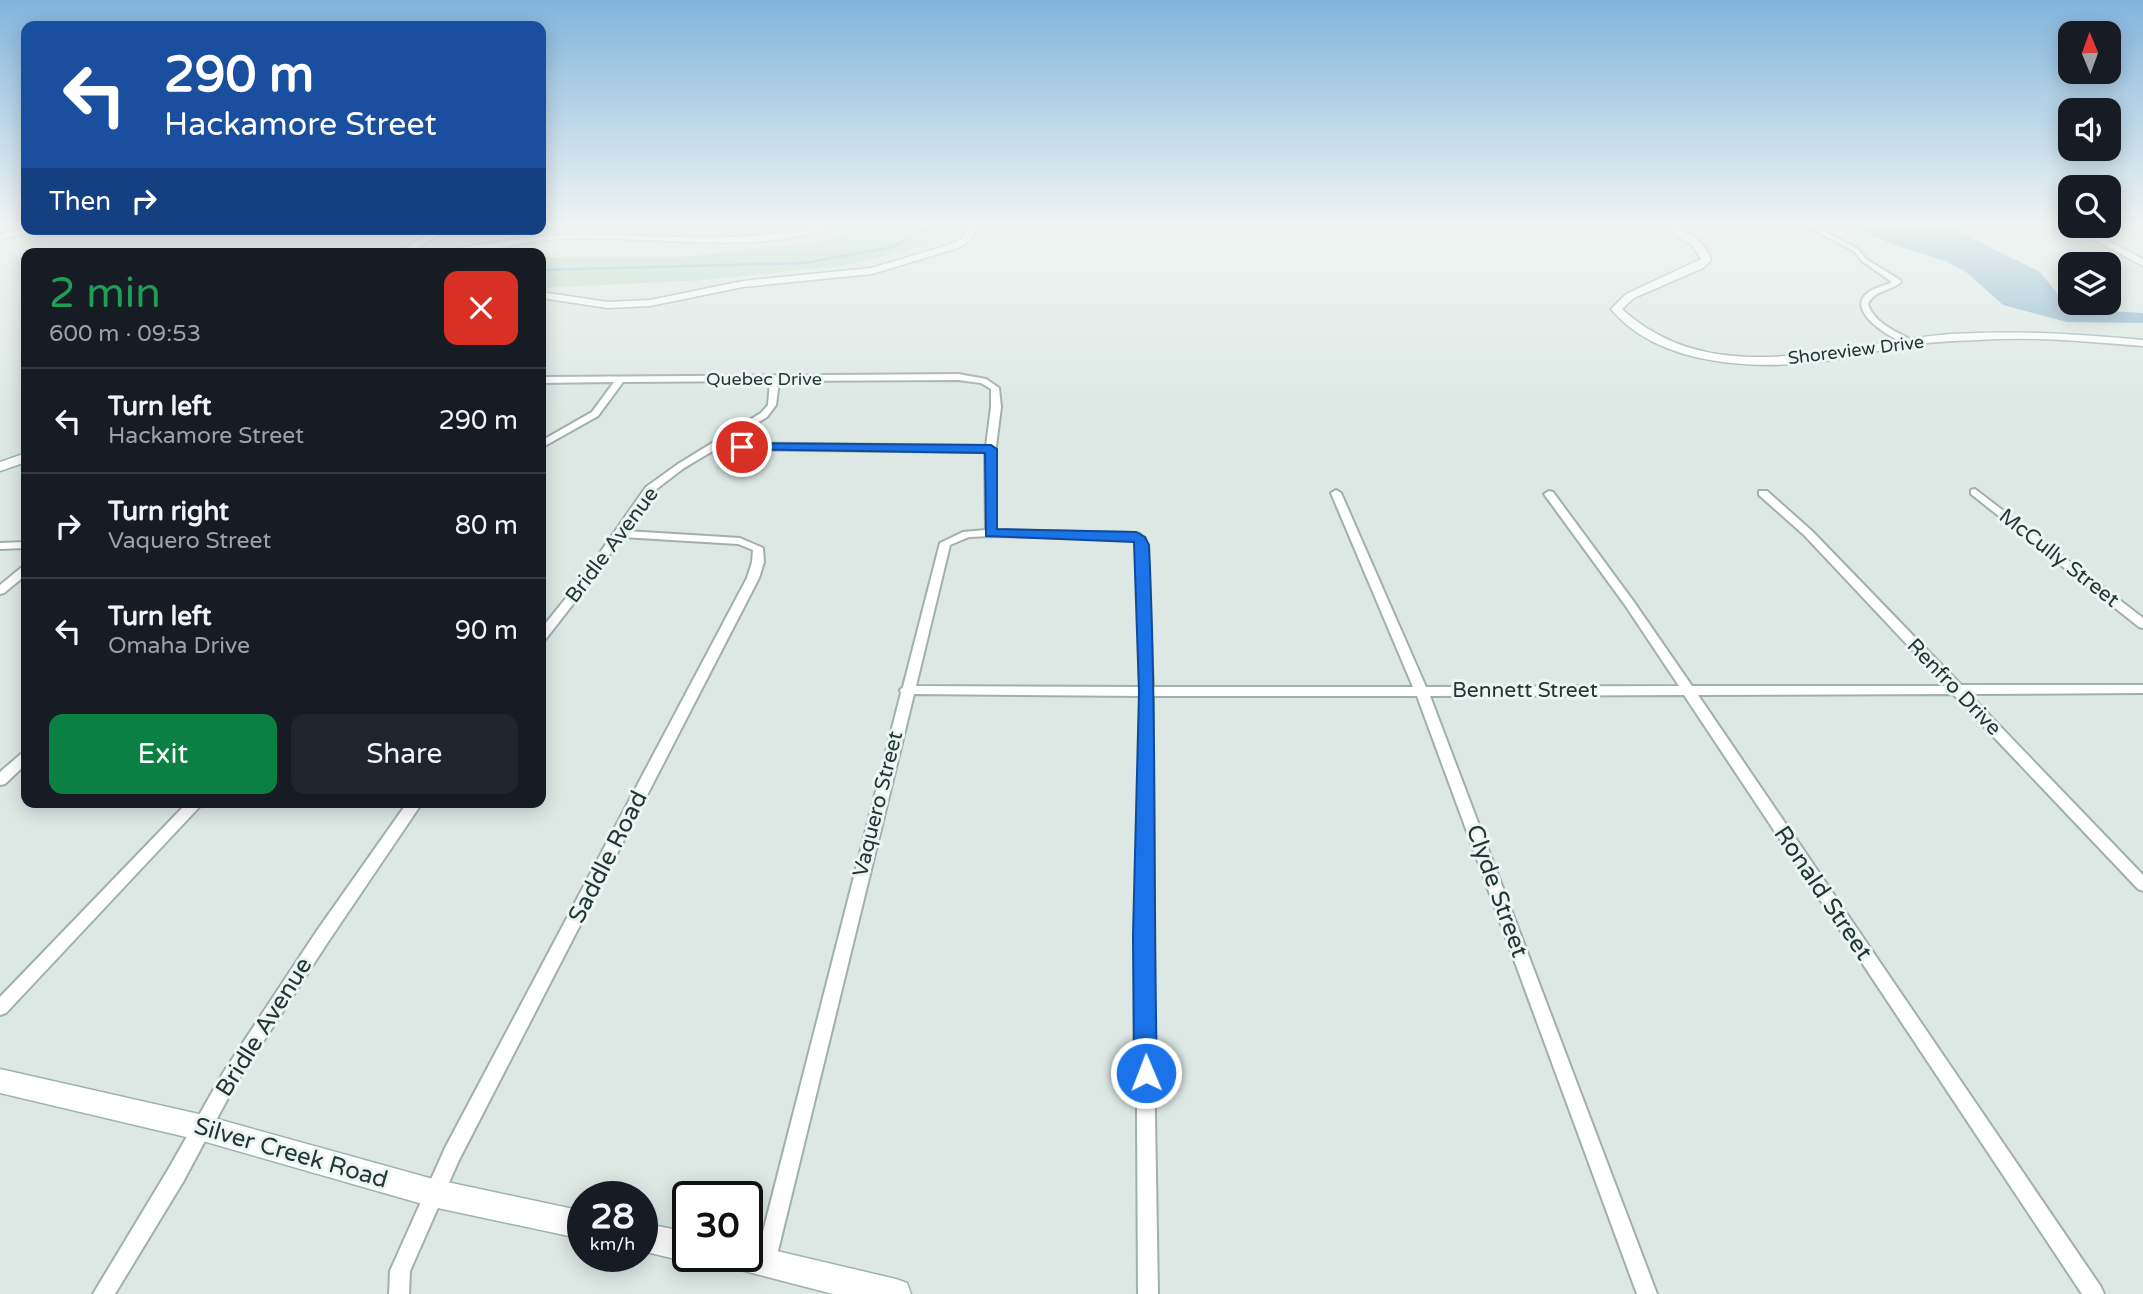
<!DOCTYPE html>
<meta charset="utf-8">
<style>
:root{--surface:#171b24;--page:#20242c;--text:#f1f3f6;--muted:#9ea1a6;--line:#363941;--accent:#0b8043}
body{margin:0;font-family:"Varela Round",sans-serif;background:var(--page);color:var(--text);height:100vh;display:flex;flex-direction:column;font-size:26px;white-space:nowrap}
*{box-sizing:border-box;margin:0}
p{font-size:23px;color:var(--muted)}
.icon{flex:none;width:38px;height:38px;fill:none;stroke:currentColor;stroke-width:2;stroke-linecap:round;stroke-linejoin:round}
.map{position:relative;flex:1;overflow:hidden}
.drawer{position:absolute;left:21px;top:248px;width:525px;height:560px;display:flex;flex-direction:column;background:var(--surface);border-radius:14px;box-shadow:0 4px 18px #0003}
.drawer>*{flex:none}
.banner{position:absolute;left:21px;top:21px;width:525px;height:214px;border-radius:14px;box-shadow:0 4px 18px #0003;background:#1a4fa0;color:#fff;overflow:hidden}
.needle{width:46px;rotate:359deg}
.fabs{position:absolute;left:2058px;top:21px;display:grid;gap:14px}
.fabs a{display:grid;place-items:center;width:63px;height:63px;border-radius:14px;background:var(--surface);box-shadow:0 4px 18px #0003;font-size:35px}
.speed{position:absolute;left:567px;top:1181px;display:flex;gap:14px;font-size:35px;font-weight:700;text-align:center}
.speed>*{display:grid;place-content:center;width:91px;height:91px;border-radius:50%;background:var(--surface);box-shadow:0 4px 18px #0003;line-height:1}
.speed small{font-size:18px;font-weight:400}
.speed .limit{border:4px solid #111;border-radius:10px;background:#fff;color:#111}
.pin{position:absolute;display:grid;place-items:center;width:60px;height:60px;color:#fff;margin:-30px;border:4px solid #fff;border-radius:50%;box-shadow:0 2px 7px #0007}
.me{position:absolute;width:77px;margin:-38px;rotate:359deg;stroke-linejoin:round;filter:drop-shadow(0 0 5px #0008)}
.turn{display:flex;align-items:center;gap:24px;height:147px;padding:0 28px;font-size:32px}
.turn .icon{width:91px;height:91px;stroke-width:2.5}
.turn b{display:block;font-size:49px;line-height:60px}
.then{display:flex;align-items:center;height:66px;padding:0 28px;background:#0003;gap:14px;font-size:26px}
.round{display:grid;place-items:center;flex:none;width:74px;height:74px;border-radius:14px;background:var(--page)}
.summary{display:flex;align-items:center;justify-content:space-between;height:119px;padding:0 28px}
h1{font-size:42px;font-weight:600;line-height:52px;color:#1e9e55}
.button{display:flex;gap:14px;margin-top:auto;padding:14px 28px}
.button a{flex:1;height:80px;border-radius:14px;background:var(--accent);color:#fff;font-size:28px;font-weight:600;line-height:80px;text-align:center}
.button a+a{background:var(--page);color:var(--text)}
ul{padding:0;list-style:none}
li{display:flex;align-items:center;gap:21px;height:105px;padding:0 28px;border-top:2px solid var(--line)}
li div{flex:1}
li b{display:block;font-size:26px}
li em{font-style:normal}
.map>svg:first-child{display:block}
.green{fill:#b7d9c6}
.water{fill:#88b4cb}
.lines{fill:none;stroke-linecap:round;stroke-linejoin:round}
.stream{stroke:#88b4cb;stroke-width:2.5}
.street-casing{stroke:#a1afad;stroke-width:4}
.secondary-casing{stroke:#9db3af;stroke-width:3}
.street{fill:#fff;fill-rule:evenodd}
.secondary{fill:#fff;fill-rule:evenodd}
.route{fill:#1a73e8;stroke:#114b97;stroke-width:2}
.labels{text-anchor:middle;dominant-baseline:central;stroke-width:6;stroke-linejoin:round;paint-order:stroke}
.far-street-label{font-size:18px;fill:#203735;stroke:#edf5f3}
.street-label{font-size:21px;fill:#203735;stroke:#edf5f3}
.near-street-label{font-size:24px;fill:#203735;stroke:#edf5f3}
</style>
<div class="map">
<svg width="2143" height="1294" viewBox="0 0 2143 1294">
<rect width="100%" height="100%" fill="#dde8e5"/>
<path class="green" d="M860,226H957L939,243L840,266L703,280L541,288V257H682L820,242Z"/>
<path class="water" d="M1862,226H1947L2040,272L2057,293L2070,299V303H2077L2091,310L2143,313V323L2067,322L2003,305L1966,272L1948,262L1892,244L1870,235Z"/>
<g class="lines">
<path class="stream" d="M541,270L805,263L892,247L936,226"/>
<defs>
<path id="street" d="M1805,226H1814L1858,249L1866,259L1900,280L1901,282C1891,291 1874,290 1868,304C1873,322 1896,332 1912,340V344C1898,344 1852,316 1863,298C1869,288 1883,287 1892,282L1862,261L1854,251Z
M958,374L986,379L999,388L1001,407L994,462L996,530L1136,533L1140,534L1147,545L1153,687H1413L1331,493L1336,490L1341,493L1426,687L1679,686L1625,605L1544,494L1549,491L1553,492L1634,602L1692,686H1946L1804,535L1759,495V491H1767L1812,531L1961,685H2143V693L1969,694L2143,875V891L2138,889L1953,694L1698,695L2101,1287L2104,1294H2082L1684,695L1430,696L1657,1294H1637L1417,696H1153L1152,935L1158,1294H1138L1136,935L1141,696L914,694L775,1263L772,1270L765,1273L758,1270L755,1263L901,693L900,690L903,687L940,543L963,532L986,530L985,452L716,449L684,468L654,491L626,531L740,538L763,548L764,562L759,578L459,1160L410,1271L409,1294H389L390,1271L445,1148L747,578L752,562L753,550L738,544L622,537L591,581L545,640L541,641V629L583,577L646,487L678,464L761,413L768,405L770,381L623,382L598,416L541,448V441L592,412L614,382L541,383V377ZM958,380L981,383L991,389V407L986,446L725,443L767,417L776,405L779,381ZM991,536L1133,539L1137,545L1140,687L916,686L950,545L969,537Z
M1975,489L2143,618V628L2139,627L1971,494V490Z
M26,542V548L0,549V543Z
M26,566V575L4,593L0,594V585L22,567Z
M26,752V764L5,784L0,785V772L21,754Z
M187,803H203L6,1013L0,1015V997Z
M407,803H422L328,942L235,1085L183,1182L115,1294H93L169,1168L223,1073L316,932Z"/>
<path id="secondary" d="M817,226H835C821,234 800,236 784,239C709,249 634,235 559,239C521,241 485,254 447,254C459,246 479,245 493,243C601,222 711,252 817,226Z
M970,226H979L967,243L958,248L872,274L743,287L650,306L608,308L541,298V292L608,302L650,300L743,281L871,268L952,244L961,239Z
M1660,226C1681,226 1704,238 1711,260L1703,268L1634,298L1622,309C1715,394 1842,342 1951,334C2016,330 2078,334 2143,340V346C2088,342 2033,336 1978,340C1952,341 1925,342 1898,347C1874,351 1850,358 1825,361C1756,370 1659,367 1611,309L1626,294L1701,259L1692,245Z
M2068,226H2080L2143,259V266Z
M26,228L40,229L0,240V234Z
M437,229H449L409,254H396Z
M26,453V462L0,471V462Z
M0,1069L203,1115L433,1179L583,1211V1239L433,1207L203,1141L0,1093Z
M642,1223L688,1232V1256L698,1257L688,1262L642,1251Z
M747,1244L896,1279L907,1283L911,1294H833L725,1266L721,1256H747Z"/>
</defs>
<use href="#street" class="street-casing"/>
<use href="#secondary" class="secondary-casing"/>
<use href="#street" class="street"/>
<use href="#secondary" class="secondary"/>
</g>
<linearGradient id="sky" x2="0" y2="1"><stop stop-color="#81b4dc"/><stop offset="0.55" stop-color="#f0f5f3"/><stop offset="1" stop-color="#f0f5f3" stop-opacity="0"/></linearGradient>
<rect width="2143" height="408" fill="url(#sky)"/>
<path class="route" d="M742,443L991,445L997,449V529L1136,532L1145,537L1149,545C1157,721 1153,897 1157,1073L1154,1080L1146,1083L1137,1080L1134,1073L1133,935L1139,692L1134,542L986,536L985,453L738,449V444Z"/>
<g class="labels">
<g class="far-street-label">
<text transform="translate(1856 350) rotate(-7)">Shoreview Drive</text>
<text x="764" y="379">Quebec Drive</text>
</g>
<g class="street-label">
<text transform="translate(612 545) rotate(-53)">Bridle Avenue</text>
<text transform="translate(2059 558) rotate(38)">McCully Street</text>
<text transform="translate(1954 687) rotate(46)">Renfro Drive</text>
<text x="1525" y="690">Bennett Street</text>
<text transform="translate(878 804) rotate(-76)">Vaquero Street</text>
</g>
<g class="near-street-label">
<text transform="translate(608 857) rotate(-63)">Saddle Road</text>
<text transform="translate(1497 891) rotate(70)">Clyde Street</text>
<text transform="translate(1823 893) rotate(56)">Ronald Street</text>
<text transform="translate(264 1027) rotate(-58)">Bridle Avenue</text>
<text transform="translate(291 1153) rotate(16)">Silver Creek Road</text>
</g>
</g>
</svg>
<div class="fabs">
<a><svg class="needle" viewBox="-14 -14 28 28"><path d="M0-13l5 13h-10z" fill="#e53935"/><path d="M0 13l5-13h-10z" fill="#9ea1a6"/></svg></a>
<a><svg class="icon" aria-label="sound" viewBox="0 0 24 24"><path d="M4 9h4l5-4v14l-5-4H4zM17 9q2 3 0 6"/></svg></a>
<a><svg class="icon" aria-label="search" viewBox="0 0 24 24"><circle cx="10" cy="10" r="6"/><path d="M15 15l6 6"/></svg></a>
<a><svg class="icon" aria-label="layers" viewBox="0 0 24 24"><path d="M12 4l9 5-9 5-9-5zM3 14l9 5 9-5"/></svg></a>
</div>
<div class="speed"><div>28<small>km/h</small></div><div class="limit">30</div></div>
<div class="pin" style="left:742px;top:447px;background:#d93025"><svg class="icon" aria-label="arrive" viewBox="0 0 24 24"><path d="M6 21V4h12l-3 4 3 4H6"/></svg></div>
<svg class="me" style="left:1146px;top:1073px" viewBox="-20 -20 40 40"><circle r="17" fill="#1a73e8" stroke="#fff" stroke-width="3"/><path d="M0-11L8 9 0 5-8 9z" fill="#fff"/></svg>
<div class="banner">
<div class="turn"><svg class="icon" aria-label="left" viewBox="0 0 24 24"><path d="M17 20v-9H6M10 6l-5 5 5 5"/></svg><div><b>290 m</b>Hackamore Street</div></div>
<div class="then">Then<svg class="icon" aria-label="right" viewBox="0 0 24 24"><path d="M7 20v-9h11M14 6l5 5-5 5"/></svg></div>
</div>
<section class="drawer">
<div class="summary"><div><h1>2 min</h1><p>600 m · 09:53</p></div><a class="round" style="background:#d93025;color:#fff"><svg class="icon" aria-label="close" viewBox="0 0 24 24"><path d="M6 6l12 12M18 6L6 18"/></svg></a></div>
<ul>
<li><svg class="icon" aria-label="left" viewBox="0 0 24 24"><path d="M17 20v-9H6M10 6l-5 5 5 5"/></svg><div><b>Turn left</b><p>Hackamore Street</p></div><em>290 m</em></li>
<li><svg class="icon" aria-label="right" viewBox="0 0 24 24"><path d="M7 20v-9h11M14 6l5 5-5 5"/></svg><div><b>Turn right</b><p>Vaquero Street</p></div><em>80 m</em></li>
<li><svg class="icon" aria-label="left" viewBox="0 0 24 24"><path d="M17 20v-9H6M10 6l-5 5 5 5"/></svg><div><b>Turn left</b><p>Omaha Drive</p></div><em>90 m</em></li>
</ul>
<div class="button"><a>Exit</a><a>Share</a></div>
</section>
</div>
